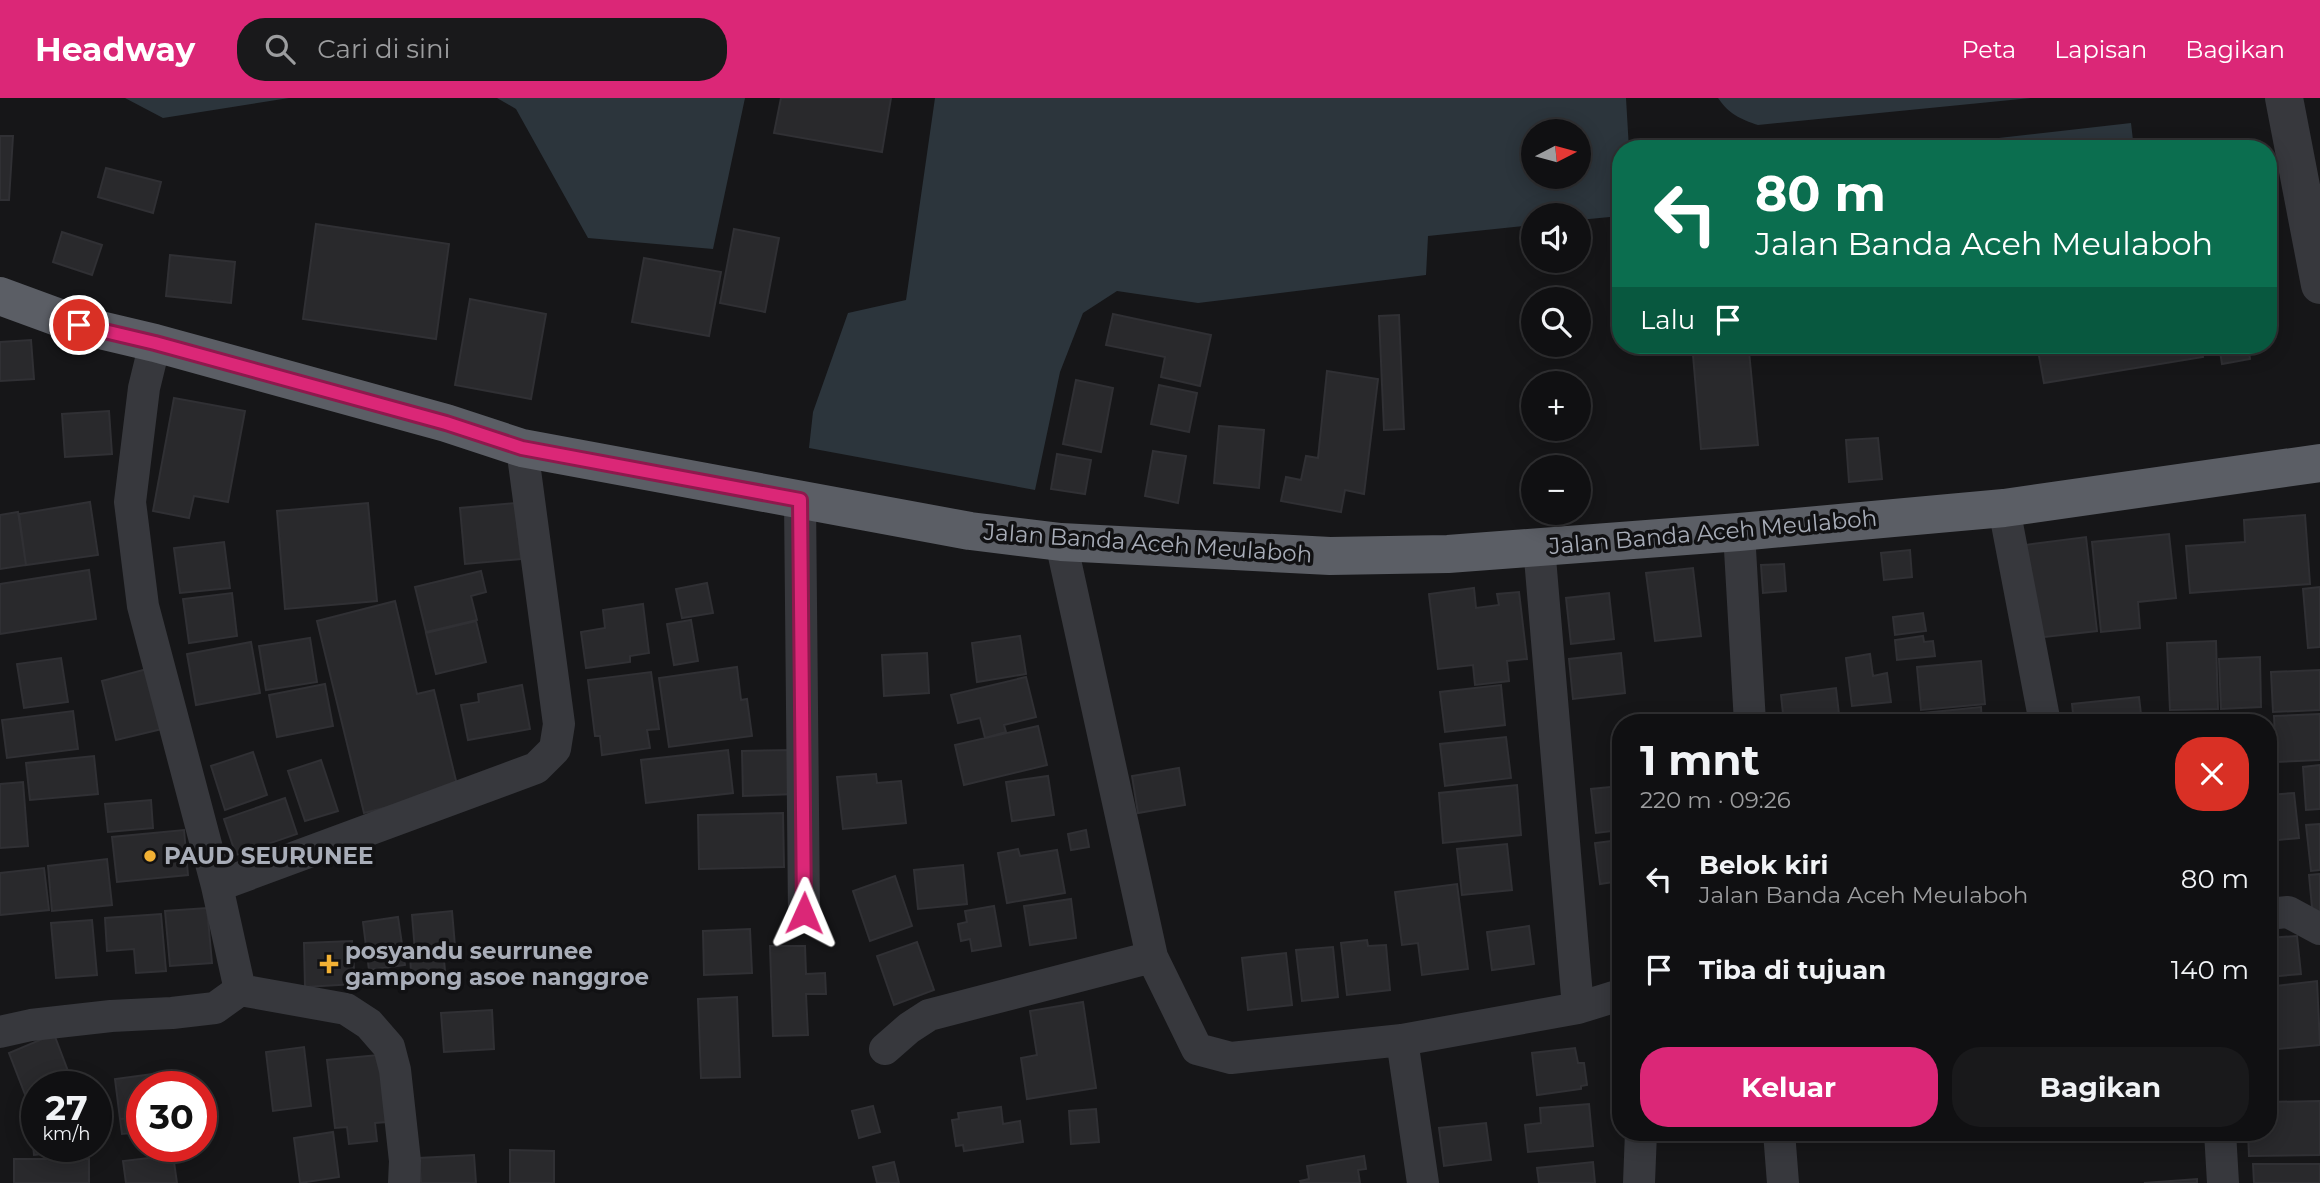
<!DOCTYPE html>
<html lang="id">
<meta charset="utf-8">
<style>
:root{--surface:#101012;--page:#19191b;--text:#f1f3f6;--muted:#9c9d9f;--line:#303032;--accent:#db2777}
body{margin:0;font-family:Montserrat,sans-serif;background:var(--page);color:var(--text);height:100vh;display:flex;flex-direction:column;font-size:26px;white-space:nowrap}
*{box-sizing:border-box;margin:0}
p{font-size:23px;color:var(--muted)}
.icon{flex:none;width:38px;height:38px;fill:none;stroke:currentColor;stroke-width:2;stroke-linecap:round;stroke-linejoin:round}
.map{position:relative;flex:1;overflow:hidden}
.drawer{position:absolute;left:1612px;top:616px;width:665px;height:427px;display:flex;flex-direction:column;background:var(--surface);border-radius:28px;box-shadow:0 4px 18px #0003,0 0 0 2px var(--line)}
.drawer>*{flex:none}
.banner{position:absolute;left:1612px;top:42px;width:665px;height:214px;border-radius:28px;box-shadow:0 4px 18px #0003,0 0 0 2px var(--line);background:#0b6e4f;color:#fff;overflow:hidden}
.needle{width:46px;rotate:84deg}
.buttons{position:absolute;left:1521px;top:21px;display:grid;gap:14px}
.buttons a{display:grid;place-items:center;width:70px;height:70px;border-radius:50%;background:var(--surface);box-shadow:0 4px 18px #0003,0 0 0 2px var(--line);font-size:35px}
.speed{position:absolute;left:21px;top:973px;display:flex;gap:14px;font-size:35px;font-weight:700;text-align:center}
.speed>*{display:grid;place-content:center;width:91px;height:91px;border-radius:50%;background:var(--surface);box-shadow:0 4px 18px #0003,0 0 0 2px var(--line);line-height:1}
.speed small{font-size:18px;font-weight:400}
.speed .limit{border:10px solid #d22;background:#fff;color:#111}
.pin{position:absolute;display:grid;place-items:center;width:60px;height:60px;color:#fff;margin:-30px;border:4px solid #fff;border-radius:50%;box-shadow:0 2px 7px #0007}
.me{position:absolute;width:77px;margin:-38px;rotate:1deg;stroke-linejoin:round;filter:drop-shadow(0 0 5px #0008)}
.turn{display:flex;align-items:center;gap:24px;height:147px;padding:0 28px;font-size:32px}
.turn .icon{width:91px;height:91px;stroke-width:2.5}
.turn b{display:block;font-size:49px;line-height:60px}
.then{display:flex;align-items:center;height:66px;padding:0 28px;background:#0003;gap:14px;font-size:26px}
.round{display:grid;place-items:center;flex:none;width:74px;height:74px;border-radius:28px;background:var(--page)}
.headline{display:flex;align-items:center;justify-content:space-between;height:119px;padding:0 28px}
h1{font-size:42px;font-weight:700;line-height:52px}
.cta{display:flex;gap:14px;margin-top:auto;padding:14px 28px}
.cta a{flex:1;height:80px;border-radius:28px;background:var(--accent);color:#fff;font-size:28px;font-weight:700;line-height:80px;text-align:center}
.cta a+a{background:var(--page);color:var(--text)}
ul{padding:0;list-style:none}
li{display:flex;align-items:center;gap:21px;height:91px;padding:0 28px}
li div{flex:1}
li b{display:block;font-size:26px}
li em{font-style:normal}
header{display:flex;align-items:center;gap:42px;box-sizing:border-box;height:98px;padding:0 35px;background:var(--accent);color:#fff}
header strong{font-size:33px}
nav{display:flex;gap:38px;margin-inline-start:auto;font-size:24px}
.search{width:490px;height:63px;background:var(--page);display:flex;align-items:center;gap:18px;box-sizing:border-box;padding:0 24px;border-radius:28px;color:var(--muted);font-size:26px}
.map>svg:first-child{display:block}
.water{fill:#2c353c;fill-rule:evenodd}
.building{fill:#29292c;stroke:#303034;stroke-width:2}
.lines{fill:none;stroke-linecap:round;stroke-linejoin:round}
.minor{stroke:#37383d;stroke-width:32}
.tertiary{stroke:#37383d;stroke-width:38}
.trunk{stroke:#5b5e65;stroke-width:38}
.route-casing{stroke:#8e194d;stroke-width:18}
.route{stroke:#db2777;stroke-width:12}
.poi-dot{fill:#f2b134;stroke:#111113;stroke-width:2.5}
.labels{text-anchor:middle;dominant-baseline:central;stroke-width:7;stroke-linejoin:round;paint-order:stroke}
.street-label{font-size:23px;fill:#a8adb8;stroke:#111113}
.poi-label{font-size:23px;font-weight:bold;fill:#a8adb8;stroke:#111113;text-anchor:start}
</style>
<header>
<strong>Headway</strong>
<div class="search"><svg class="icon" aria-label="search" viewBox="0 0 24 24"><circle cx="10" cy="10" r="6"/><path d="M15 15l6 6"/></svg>Cari di sini</div>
<nav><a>Peta</a><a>Lapisan</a><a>Bagikan</a></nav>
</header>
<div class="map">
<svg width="2320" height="1085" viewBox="0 0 2320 1085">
<rect width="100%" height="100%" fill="#161618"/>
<path class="water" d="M125,0H289L163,20Z
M497,0H745L713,151L588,140L516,11Z
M935,0H1626L1629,51H1620V118L1579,122L1578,117H1533V127L1428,138L1426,177L1198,205L1117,193L1083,215L1060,274L1035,392L809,350L813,314L848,215L906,202ZM1578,33V79H1533V33Z
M1718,0H2031L1758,27C1740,21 1729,16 1718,0Z
M2131,25L2134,51H1901Z"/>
<path class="building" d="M781,0H891L882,54L774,35Z
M0,38H13L9,102H0Z
M106,70L161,84L153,115L98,99Z
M316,126L449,146L436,241L303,221Z
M734,131L779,140L765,214L720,205Z
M62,134L102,147L92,177L53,164Z
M170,157L235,164L231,205L166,198Z
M644,160L721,174L709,238L632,224Z
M470,201L546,216L531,301L455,287Z
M1113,216L1211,237L1200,288L1161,279L1165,259L1106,247Z
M1399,217L1404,331L1384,332L1379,218Z
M31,242L34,281L0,283V244Z
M1692,247H1749V253L1693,257Z
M2037,247H2201L2203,259L2044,285Z
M2219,247H2248L2250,261L2222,266Z
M1749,253L1758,347L1701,351L1693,257Z
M1327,273L1378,281L1364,396L1345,392L1341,414L1281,403L1286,379L1301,382L1306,358L1318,360Z
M1076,282L1113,290L1101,354L1063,346Z
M1159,287L1197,295L1189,334L1151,326Z
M174,300L245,313L228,404L194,398L189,420L153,413Z
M109,313L112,356L65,359L62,316Z
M1219,328L1264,332L1259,390L1214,385Z
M1878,340L1882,381L1849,384L1846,342Z
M1153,353L1186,358L1178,405L1145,398Z
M1057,356L1091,362L1085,396L1051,391Z
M90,404L98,457L26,467L19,416Z
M368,405L377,503L285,511L277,413Z
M515,405L521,461L465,466L460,410Z
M18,414L26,467L0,471V417Z
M2305,417L2310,486L2190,495L2186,448L2245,444L2244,422Z
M2169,436L2176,500L2138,504L2140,530L2101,534L2092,444Z
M2086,439L2097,533L2036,540L2025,447Z
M224,444L230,490L180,495L174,450Z
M1910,452L1912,479L1884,482L1881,455Z
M1784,466L1786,493L1763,495L1761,467Z
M1693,470L1701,538L1655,543L1646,475Z
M89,472L96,521L0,536V486Z
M481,473L486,494L471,498L477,522L426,534L415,489Z
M707,485L713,515L682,520L676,491Z
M2320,489V549L2308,550L2303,491Z
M1474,490L1476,510L1499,507L1497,496L1519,494L1527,561L1507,563L1509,583L1475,587L1473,567L1438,571L1429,496Z
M232,495L237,538L189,545L183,501Z
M1609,495L1614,541L1571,546L1566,500Z
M395,503L417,596L434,592L458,691L364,715L317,523Z
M643,506L649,555L630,558V564L586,570L581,534L605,530L603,512Z
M1923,515L1926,533L1895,537L1893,519Z
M691,522L698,563L674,567L667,526Z
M476,523L486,564L436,576L426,535Z
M1020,538L1026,576L977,584L972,545Z
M1923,538L1924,544L1933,543L1935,558L1897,562L1895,542Z
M310,540L317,584L266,592L259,548Z
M2216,543L2218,611L2170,612L2167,545Z
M251,544L260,595L196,607L187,556Z
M927,555L929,595L884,598L882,557Z
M1621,555L1625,595L1573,601L1569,561Z
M1870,556L1873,578L1887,575L1891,604L1852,608L1846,560Z
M2260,559L2261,609L2221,611L2219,561Z
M61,560L68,604L24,610L17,566Z
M1981,563L1985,606L1921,612L1917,569Z
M737,569L741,602L747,601L752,638L669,649L659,580Z
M147,571L162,631L116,642L102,583Z
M2320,572V612L2273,614L2271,574Z
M651,574L659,631L647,632L650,650L602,657L600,638H595L588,582Z
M1026,579L1036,619L1004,627L1006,634L985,640L980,620L958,625L951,597Z
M325,586L333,628L277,639L269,597Z
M522,587L530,631L468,642L461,607L479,604L478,596Z
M1501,587L1505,627L1445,634L1440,594Z
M1836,590L1840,625H1784L1781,597Z
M2139,599L2142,625H2074L2072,606Z
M1981,609L1982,625H1925L1924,615Z
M73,613L78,651L7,660L2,622Z
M2320,616V662L2276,664L2274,618Z
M2259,618L2260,625H2214V620Z
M1038,628L1047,667L964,687L955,647Z
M1506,639L1511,680L1445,688L1440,646Z
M728,652L733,695L646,705L641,662Z
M795,652L796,696L743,698L742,653Z
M253,654L267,697L225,712L211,668Z
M94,658L98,696L30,702L26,665Z
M321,662L338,713L305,723L288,673Z
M2320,667V711L2306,712L2303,669Z
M1179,670L1185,707L1138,715L1132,678Z
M876,676L877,685L901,683L906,725L843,731L837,679Z
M1048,678L1054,717L1012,723L1006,684Z
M23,684L28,748L0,750V686Z
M1517,687L1521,737L1443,745L1439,695Z
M1620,688V732L1596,735L1591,691Z
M2294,695L2299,740L2268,743V697Z
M285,700L297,736L236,757L224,721Z
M151,702L153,730L108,734L105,706Z
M783,715L784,769L699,771L698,717Z
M2320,726V772L2311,773L2306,727Z
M184,732L188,777L117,784L112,739Z
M1086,732L1089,749L1071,752L1068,736Z
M1620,742V783L1600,786L1595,745Z
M1507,746L1512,792L1462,797L1457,751Z
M1018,751L1020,758L1057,752L1065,795L1007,805L998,755Z
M107,761L112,807L52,813L48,768Z
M963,767L967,806L918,811L914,772Z
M44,770L49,812L0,817V775Z
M2320,776V819L2313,820L2309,777Z
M895,778L912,828L870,843L853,793Z
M1457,786L1468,871L1422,877L1418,845L1402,847L1395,794Z
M1071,801L1076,840L1030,847L1024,808Z
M994,808L1001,848L972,853L970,841L961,843L958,826L967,824L965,813Z
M207,810L212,865L170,868L165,813Z
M452,813L456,860L444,862L445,873L411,876L410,854L415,853L412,817Z
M161,816L166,873L136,875L134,851L107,853L105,820Z
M398,819L405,867L369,872L363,824Z
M92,822L97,877L56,880L51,825Z
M1529,828L1534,866L1492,872L1487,834Z
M750,831L752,875L704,877L703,833Z
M2297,838L2301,876L2268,879V840Z
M1367,842L1368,848L1386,847L1390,892L1347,897L1341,845Z
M352,843L355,886L305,889L304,845Z
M917,844L934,892L894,907L877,858Z
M770,848H805L806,876L825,875L826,896H806L808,937L773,938Z
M1333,849L1338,899L1302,903L1296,852Z
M1286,855L1292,907L1248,912L1242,860Z
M2317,883L2320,947L2268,952V889Z
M737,899L740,979L701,980L698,901Z
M1083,904L1096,990L1027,1001L1021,960L1037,957L1030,913Z
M492,912L494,951L444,954L441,915Z
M54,936L71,981L51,989H37V994L26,999L9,955Z
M304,949L311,1008L273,1013L266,954Z
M1575,950L1578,965H1584L1587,987L1581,988V991L1537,997L1532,955Z
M378,957L398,1023L375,1025L377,1043L349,1046L347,1029L335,1030L327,962Z
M161,975L162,989H142V1019L120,1021L115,981Z
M2320,1003V1057L2249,1058L2248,1034H2268V1004Z
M1589,1006L1593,1048L1528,1054L1525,1027L1541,1025L1540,1010Z
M873,1008L880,1034L859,1040L852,1013Z
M1001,1009L1003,1026L1020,1023L1023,1044L964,1053L963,1047L956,1048L952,1022L959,1021L958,1015Z
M1096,1011L1099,1044L1071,1046L1069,1013Z
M37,1014V1048H95L96,1051L34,1057L30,1015Z
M142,1019V1034L122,1036L120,1021Z
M1486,1025L1491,1062L1444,1068L1439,1030Z
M333,1034L339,1079L300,1085L294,1040Z
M510,1052L554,1053V1085H510Z
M173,1057L177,1085H126L123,1063Z
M474,1057L476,1085H421L419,1060Z
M1364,1058L1366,1071L1358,1072L1360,1085H1301L1300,1083L1309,1081L1307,1068Z
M14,1061H89V1085H14Z
M894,1064L899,1085H877L873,1069Z
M1593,1064L1595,1085H1539L1537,1070Z
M2253,1066H2320V1085H2254Z
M2197,1081V1085H2144Z"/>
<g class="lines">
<path class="minor" d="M800,402L804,815
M2004,410L2045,625
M1739,434L1750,625
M1061,444L1152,859L1197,951L1231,960L1402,942L1578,910L1620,897
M1539,448L1578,910
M217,788L536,670L555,651L559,626L522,350
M2268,816L2288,814L2320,831
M240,892L346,911L369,926L389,949L395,972L405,1063L404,1085
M0,934L31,927L111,918L172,915L215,910L240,892L217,788L143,508L130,404L144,290L155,245
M1402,942L1423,1085
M885,951L909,930L929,917L1152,859
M1779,1034L1783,1085
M2220,1034L2223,1085
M1639,1085L1641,1034"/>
<path class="tertiary" d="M2284,0L2320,187"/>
<path class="trunk" d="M0,198L79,227L155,245L446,325L522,350L970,433L1061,444L1330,458L1448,456L1739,434L2004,410L2320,365"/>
</g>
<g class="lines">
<defs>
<path id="route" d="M79,227L155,245L446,325L522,350L800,402L804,815"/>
</defs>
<use href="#route" class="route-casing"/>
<use href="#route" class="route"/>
</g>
<g class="poi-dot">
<circle cx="150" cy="758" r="7"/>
<path d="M325.5 855.5h7v7h7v7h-7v7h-7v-7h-7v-7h7z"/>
</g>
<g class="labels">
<g class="street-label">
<text transform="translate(1713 434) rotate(-5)">Jalan Banda Aceh Meulaboh</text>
<text transform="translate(1148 445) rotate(4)">Jalan Banda Aceh Meulaboh</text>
</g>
<g class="poi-label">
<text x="164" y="758">PAUD SEURUNEE</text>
<text x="345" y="853">posyandu seurrunee<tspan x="345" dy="26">gampong asoe nanggroe</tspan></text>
</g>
</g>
</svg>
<div class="buttons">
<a><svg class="needle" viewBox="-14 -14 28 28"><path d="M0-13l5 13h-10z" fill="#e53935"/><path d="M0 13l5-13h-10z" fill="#9c9d9f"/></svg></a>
<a><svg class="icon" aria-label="sound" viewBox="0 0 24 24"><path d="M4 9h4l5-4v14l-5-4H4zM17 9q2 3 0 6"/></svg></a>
<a><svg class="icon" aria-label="search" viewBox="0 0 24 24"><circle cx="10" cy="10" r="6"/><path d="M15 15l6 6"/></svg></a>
<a>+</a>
<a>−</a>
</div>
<div class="speed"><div>27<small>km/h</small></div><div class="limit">30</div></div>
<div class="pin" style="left:79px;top:227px;background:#d93025"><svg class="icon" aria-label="arrive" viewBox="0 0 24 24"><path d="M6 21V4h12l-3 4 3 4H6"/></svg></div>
<svg class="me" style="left:804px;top:815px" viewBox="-20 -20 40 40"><path d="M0-17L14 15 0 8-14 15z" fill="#db2777" stroke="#fff" stroke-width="4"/></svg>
<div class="banner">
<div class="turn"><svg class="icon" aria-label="left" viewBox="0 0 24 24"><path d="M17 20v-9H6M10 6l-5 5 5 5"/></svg><div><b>80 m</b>Jalan Banda Aceh Meulaboh</div></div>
<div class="then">Lalu<svg class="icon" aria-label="arrive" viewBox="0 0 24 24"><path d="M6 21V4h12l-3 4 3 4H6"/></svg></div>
</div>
<section class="drawer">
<div class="headline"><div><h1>1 mnt</h1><p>220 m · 09:26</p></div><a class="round" style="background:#d93025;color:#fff"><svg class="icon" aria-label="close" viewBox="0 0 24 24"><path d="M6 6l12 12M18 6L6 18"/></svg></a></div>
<ul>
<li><svg class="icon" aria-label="left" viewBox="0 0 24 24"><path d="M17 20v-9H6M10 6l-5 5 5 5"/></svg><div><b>Belok kiri</b><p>Jalan Banda Aceh Meulaboh</p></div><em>80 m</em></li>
<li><svg class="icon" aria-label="arrive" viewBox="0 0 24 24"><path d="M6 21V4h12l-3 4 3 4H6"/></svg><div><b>Tiba di tujuan</b></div><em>140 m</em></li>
</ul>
<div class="cta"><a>Keluar</a><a>Bagikan</a></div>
</section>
</div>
